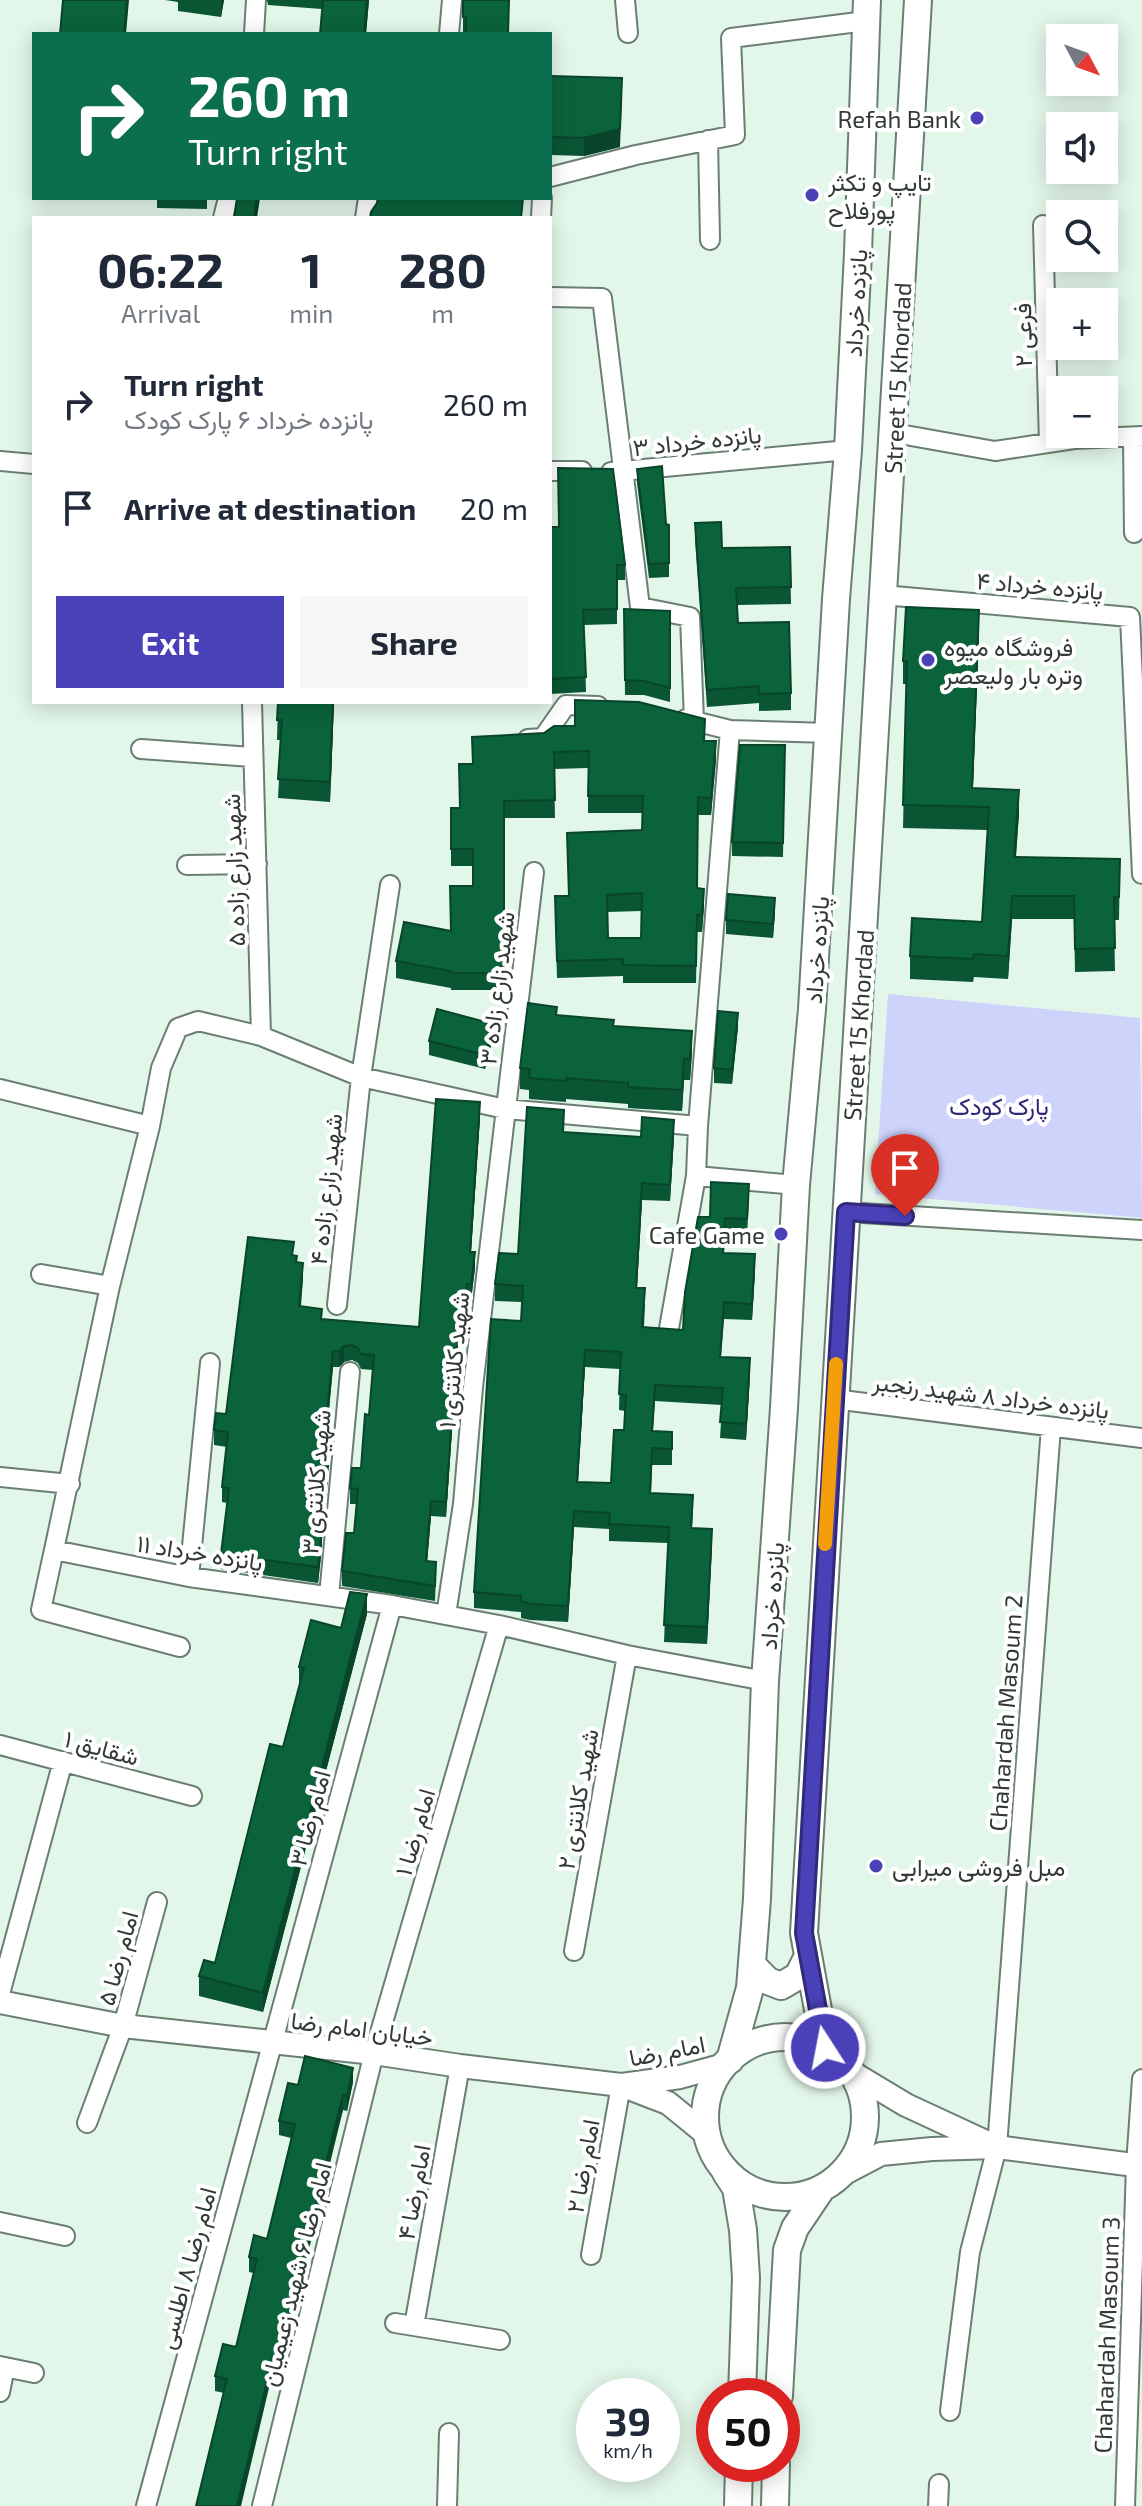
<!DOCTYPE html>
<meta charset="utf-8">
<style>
:root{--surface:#fff;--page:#f6f6f7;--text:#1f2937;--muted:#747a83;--accent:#4a41b8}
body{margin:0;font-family:"Exo 2",Vazirmatn,sans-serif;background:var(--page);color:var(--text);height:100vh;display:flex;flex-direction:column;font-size:30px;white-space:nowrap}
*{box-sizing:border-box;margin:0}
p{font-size:26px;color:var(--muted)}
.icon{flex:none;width:44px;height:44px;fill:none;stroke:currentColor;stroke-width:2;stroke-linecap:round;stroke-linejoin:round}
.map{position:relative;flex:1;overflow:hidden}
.details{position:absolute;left:32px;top:216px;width:520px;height:488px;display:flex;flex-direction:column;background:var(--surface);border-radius:0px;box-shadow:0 4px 20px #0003}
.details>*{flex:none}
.top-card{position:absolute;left:32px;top:32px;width:520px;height:168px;border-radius:0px;box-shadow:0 4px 20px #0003;background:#0b6e4f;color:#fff;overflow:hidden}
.needle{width:52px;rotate:131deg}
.tools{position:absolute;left:1046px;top:24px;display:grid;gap:16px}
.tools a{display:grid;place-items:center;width:72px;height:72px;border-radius:0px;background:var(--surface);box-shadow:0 4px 20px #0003;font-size:40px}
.speed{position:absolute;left:576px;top:2378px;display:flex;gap:16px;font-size:40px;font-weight:700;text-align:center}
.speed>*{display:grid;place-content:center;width:104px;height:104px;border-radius:50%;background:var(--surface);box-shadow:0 4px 20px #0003;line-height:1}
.speed small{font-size:20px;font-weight:400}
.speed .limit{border:12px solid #d22;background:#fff;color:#111}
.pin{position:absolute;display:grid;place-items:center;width:68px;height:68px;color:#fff;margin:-82px -34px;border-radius:50% 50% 50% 0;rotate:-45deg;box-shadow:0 0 8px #0007}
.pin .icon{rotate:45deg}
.me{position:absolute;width:88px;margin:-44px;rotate:349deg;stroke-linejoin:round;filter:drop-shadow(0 0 6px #0008)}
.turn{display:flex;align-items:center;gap:28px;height:168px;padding:0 24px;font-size:36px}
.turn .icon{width:104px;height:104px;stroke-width:2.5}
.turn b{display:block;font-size:56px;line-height:68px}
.eta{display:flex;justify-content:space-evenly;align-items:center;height:136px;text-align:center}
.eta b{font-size:48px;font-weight:700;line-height:56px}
.cta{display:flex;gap:16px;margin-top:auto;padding:16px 24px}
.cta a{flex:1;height:92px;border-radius:0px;background:var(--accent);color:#fff;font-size:32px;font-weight:700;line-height:92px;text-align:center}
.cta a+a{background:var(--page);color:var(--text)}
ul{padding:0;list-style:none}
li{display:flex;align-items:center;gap:24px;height:104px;padding:0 24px}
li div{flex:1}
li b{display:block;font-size:30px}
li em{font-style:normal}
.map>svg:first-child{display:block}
.green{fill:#ced3fc}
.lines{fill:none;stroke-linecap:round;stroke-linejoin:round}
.minor-casing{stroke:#6b7e72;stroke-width:22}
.tertiary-casing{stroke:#6b7e72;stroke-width:26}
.secondary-casing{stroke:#6b7e72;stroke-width:30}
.minor{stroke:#fff;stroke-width:18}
.tertiary{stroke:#fff;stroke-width:22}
.secondary{stroke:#fff;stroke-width:26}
.wall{fill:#095534;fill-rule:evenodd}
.shaded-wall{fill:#08452a}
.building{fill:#0b633c;stroke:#08452a;stroke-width:2;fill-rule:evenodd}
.route-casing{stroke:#302a78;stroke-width:20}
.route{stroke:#4a41b8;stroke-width:14}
.slow{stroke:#f59e0b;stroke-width:14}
.poi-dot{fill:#4a41b8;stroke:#fff;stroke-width:3}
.labels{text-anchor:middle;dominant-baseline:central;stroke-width:8;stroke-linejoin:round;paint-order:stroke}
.poi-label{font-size:24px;fill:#323a35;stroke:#fff;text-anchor:start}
.street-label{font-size:24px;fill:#323a35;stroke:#fff}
.park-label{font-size:24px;fill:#2d2776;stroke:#fff}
</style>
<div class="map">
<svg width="1142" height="2506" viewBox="0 0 1142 2506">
<rect width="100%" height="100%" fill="#e2f7e9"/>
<path class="green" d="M888,994L1140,1018L1142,1218L875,1194Z"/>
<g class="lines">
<defs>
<path id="minor" d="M625,0L628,33
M254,34L256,0
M449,34L452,0
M708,140L710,240
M550,177L636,155L735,135L731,38L866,21
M223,218L228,198
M365,218L368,198
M541,218L542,198
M1043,225L1049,443
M550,297L602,298L640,607L690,617L694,721
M894,433L995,451L1074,439L1142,436
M1133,437L1134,533
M0,461L34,464
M550,471H582
M611,472L848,450
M883,595L1130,617L1142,874
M252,702L261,1036
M686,719L730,730L829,733
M528,739L543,738L566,705L598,706
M141,749L252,757
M187,865L257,864
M0,1089L150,1126L161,1068L178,1028L198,1021L261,1036L361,1077L505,1109L698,1126L696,1176L796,1185
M150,1126L110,1286L54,1550L189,1577L392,1605L499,1625L627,1655L765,1681
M698,1126L730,730
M846,1212L1142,1230
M41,1274L110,1286
M337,1305L361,1077L390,885
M668,1334L696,1176
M834,1399L1142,1438
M0,1477L70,1484
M54,1550L41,1610L180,1647
M189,1577L210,1363
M329,1596L350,1372
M446,1615L463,1504L473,1387L534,872
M0,1745L192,1796
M574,1951L627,1655
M0,1994L63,1761
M87,2123L123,2026L157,1902
M0,2222L65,2236
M591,2255L621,2085
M395,2323L500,2340
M414,2326L460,2066
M0,2366L34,2373
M0,2392L5,2367
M950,2411L970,2252L997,2147L1051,1427
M146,2506L392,1605
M262,2506L374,2053L499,1625
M447,2506L449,2433
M938,2506L939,2484
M1125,2506L1136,2165L1142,2079"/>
<path id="tertiary" d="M0,2002L123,2026L374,2053L460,2066L621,2085L668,2103L706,2134
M851,2072L906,2105L988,2143
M622,2085L680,2077L724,2065
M841,2175L881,2154L932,2149L997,2147L1142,2166"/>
<path id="secondary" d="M753,1966L768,1981L781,1986L798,1976L808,1956
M705 2117a80 80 0 1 1 160 0a80 80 0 1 1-160 0Z
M825,2048L804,1933L918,0
M730,2060L750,1988L757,1899L765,1681L784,1408L796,1185L812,1009L836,599L848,450L858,253L867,0
M726,2173L736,2188L743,2230L746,2278L742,2396
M779,2396L787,2250L795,2228L822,2188
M738,2506L739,2464
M775,2506L776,2464"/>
</defs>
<use href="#minor" class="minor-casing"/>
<use href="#tertiary" class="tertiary-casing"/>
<use href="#secondary" class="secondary-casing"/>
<use href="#minor" class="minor"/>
<use href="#tertiary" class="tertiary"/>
<use href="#secondary" class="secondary"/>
</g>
<path class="wall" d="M165,0H224L221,17L178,11V2Z
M267,0H369L366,34H320L322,9L268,5Z
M463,0L509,34H463Z
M550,76L620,147L584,156L550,155Z
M157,198H207V209L157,208Z
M637,469L666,524L669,525V577L649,578L637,483Z
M695,523L722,548L790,547L791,604L737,605L738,623L791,693V710L759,711V703L707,707L695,540Z
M550,527L625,565V580H617V624L584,625L586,692L550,694Z
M624,609L670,611V702L644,695H625Z
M979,632L973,788L1019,813L1016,857L1120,859L1119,920H1114L1115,971L1075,972L1074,919H1012L1008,979L974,977L973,982L910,979V956L982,922L988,830L903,828L906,684H903V661Z
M278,702H334L330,802L278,798L281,740H277Z
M472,737L705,741L716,759L711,815H698L697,888L704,906L702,932H697L696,983H623V976L557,978L555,914L569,896L642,830L643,813H588V768L554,769L555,818H504V990H451V988L396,978V961L451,931L473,886V866H451V808H460L472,764ZM641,911V938H608L607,912Z
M785,745L783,857L732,856V842Z
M775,912L773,938L726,934V920Z
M557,1015L614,1026L692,1052L690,1080H684L682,1111L643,1109L628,1108V1104L566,1099V1102L529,1099V1090L520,1089V1068Z
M738,1027L732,1084L714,1083V1068Z
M493,1038L485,1069L429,1055V1041Z
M480,1117L471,1252L475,1268L471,1300L467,1299L464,1344H458L446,1517L431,1516L427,1561L436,1577L435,1601L342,1586V1571L354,1533L357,1504H350V1488L361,1468L369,1415L373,1370L361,1369L358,1363L352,1360L344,1362L339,1367H333L324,1466L328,1482L326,1502H320L317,1531L322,1547L318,1583L221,1569V1554L227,1503L222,1502V1487L227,1447L214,1445V1430L226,1414L294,1255L303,1278L301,1306L322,1319L419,1327Z
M564,1132L641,1137L674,1136L670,1201L642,1200L637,1288L645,1304L644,1327L683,1330L710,1217L749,1201L747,1235H725L724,1253L755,1271L752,1320L724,1319L721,1357L750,1375L746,1440L720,1438L722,1405L655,1401L653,1431L672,1432V1465H652L651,1493L693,1511L692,1528L712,1545L707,1644L664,1642L668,1543L609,1541V1529L574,1527L568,1622L530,1620L521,1618V1612L474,1608V1592L521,1321L522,1302L495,1301V1284L518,1254ZM585,1367L620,1369L619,1410L625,1411L624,1430L611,1483L578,1482Z
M367,1614L263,2012L199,1996V1976L215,1963L283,1747L299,1686V1667L341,1628Z
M353,2082L347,2111L343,2110L338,2128L279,2372L273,2371L224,2393L215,2391V2376L236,2347L254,2273L249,2272V2257L267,2239L291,2138L279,2135V2121L298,2085Z"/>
<path class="shaded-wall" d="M127,0H129L126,34H124Z
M221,0H224L221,17Z
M367,0H369L366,34H364Z
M622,96L620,147L584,156V138Z
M257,198H260L257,218H254Z
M979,610V632L972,811V788Z
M333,702H334L330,802V782Z
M716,741V759L711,815V798Z
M1019,790V813L1014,880V857Z
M704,889V906L702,932V915Z
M1012,896V919L1008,979V956Z
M775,898V912L773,938V924Z
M738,1013V1027L732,1084V1070Z
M493,1024V1038L485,1069V1055Z
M692,1031V1052L690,1080V1059Z
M684,1059V1080L682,1111V1090Z
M480,1102V1117L470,1267V1252Z
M674,1120V1136L670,1201V1185Z
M642,1183V1200L636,1304V1288Z
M475,1252V1268L471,1300V1284Z
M755,1254V1271L752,1320V1304Z
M303,1263V1278L299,1321V1306Z
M467,1284V1299L464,1344V1329Z
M458,1328V1344L446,1517V1502Z
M344,1346V1362L339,1367V1352Z
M585,1350V1367L577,1498V1482Z
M333,1351V1367L322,1481V1466Z
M750,1358V1375L746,1440V1424Z
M320,1486V1502L316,1546V1531Z
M431,1501V1516L426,1576V1561Z
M574,1511V1527L568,1622V1606Z
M712,1529V1545L707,1644V1627Z
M322,1531V1547L318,1583V1567Z
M367,1594V1614L263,2012V1993Z
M353,2068V2082L347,2111V2096Z
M343,2095V2110L279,2372V2357Z
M273,2356V2371L241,2506H237Z"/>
<path class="building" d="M63,0H127L124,34H60Z
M323,0H367L364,34H320Z
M463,0H509L508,34H466V18L463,17Z
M550,76L622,78L620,129L584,138L550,137Z
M237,198H257L254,218H234Z
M378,198H523L521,218H370L371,212L377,203Z
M662,466L666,524L669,525V563L649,564L637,469Z
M558,468L613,469L625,565H617V609L583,610L586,677L550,679V527H559Z
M721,522L722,548L790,547L791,587L736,588L738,623L789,622L791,693L759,694V686L707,690L695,523Z
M906,607L979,610L972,788L1019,790L1014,857L1120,859L1119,897H1114L1115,948L1075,949L1074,896H1012L1008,956L974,954L973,959L910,956L912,918L982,922L989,807L903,805L907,661H903Z
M624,609L670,611V688L644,681L625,680Z
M575,700L639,702L705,719L704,741H716L711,798L698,797L697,888L704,889L702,915H697L696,966L623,965V959L557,961L555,896H569L567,833L642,830L643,796H588L589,751L554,752L555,800L504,801V973H451V971L396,961L404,922L451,931L450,886H473V849H451V808H460L459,764H473L472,737L544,733L554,726H575ZM642,893L641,938H608L607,895Z
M278,702H333L330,782L278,779L282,720H277Z
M740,745H785L783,843L732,842Z
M728,894L775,898L773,924L726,920Z
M528,1003L557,1007L556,1015L614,1020L613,1026L692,1031L690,1059H684L682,1090L643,1088L628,1087V1083L566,1078V1081L529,1078L530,1069L520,1068Z
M437,1009L493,1024L485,1055L429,1041Z
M718,1011L738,1013L732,1070L714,1068Z
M436,1099L480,1102L470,1252H475L471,1284H467L464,1329L458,1328L446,1502L431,1501L426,1561L436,1562L435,1586L342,1571L346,1533H354L358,1489L350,1488L352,1468H361L365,1414L369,1415L374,1355L361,1354L358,1348L352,1345L344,1346L339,1352L333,1351L322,1466H328L326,1487L320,1486L316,1531H322L318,1567L221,1554L229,1488L222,1487L228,1432L214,1430L216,1413L226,1414L248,1237L294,1242L292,1255L297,1256L296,1262L303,1263L299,1306L322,1309L321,1319L419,1327Z
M527,1107L564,1110L563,1132L641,1137L642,1117L674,1120L670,1185L642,1183L636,1288H645L642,1327L683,1330L685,1292L698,1217H710L711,1182L749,1184L747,1219L725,1218L723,1253L755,1254L752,1304L724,1302L720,1357L750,1358L746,1424L720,1422L723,1388L655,1385L652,1431L672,1432V1449L652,1448L650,1493L693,1495L691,1528L712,1529L707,1627L664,1625L669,1527L609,1524L610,1513L574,1511L568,1606L530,1604L521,1601V1596L474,1592L491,1319L521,1321L523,1286L495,1284L499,1253L518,1254ZM585,1350L621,1352L619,1394L626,1395L624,1430H614L611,1483L577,1482Z
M350,1592L367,1594L263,1993L199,1976L204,1960L215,1963L270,1744L283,1747L304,1668L299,1667L311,1620L341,1628Z
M305,2056L353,2068L347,2096L343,2095L338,2114L279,2357L273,2356L237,2506H196L227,2379L215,2376L223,2344L236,2347L257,2259L249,2257L254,2235L267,2239L295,2124L279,2121L288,2083L298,2085Z"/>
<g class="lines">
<defs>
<path id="route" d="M825,2048L804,1933L846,1212L905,1216"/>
</defs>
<use href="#route" class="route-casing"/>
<use href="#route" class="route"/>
<path class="slow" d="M825,1544L836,1364"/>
</g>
<g class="poi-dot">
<circle cx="977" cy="118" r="8"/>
<circle cx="812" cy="195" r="8"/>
<circle cx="928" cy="660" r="8"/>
<circle cx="781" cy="1234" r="8"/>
<circle cx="876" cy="1866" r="8"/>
</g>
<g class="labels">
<g class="poi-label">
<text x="961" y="118" text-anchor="end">Refah Bank</text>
<text x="828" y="181">تایپ و تکثر<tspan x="828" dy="28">پورفلاح</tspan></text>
<text x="944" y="646">فروشگاه میوه<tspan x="944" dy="28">وتره بار ولیعصر</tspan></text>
<text x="765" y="1234" text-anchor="end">Cafe Game</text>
<text x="892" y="1866">مبل فروشی میرابی</text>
</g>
<g class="street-label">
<text transform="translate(855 303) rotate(-87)">پانزده خرداد</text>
<text transform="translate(1022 335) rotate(-91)">فرعی ۲</text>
<text transform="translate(897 378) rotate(-87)">Street 15 Khordad</text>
<text transform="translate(697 440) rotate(-6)">پانزده خرداد ۳</text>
<text transform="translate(1040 585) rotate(5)">پانزده خرداد ۴</text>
<text transform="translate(233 870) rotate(-92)">شهید زارع زاده ۵</text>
<text transform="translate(816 950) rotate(-86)">پانزده خرداد</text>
<text transform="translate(496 988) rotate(-83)">شهید زارع زاده ۳</text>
<text transform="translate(858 1025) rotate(-86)">Street 15 Khordad</text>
<text transform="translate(325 1189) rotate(-84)">شهید زارع زاده ۴</text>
<text transform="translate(453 1360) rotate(-84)">شهید کلانتری ۱</text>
<text transform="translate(991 1395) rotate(7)">پانزده خرداد ۸ شهید رنجبر</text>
<text transform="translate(315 1482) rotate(-85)">شهید کلانتری ۳</text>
<text transform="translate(200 1552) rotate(9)">پانزده خرداد ۱۱</text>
<text transform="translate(771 1596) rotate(-86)">پانزده خرداد</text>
<text transform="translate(1005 1713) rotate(-86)">Chahardah Masoum 2</text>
<text transform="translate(102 1747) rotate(15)">شقایق ۱</text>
<text transform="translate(577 1799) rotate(-80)">شهید کلانتری ۲</text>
<text transform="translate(309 1818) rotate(-75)">امام رضا ۳</text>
<text transform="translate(414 1832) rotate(-74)">امام رضا ۱</text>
<text transform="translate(117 1958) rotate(-75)">امام رضا ۵</text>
<text transform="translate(362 2028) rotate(7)">خیابان امام رضا</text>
<text transform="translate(667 2050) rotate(-11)">امام رضا</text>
<text transform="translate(582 2166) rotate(-80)">امام رضا ۲</text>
<text transform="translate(413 2192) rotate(-80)">امام رضا ۴</text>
<text transform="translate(186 2268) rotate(-75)">امام رضا ۸ اطلسی</text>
<text transform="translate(295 2274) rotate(-76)">امام رضا ۶ شهید زعیمیان</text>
<text transform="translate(1106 2335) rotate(-88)">Chahardah Masoum 3</text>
</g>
<g class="park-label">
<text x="999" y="1105">پارک کودک</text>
</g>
</g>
</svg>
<div class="tools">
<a><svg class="needle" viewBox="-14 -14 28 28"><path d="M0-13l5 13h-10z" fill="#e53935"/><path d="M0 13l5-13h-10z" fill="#747a83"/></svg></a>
<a><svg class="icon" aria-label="sound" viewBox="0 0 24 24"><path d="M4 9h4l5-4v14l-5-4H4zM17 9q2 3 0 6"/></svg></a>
<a><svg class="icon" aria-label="search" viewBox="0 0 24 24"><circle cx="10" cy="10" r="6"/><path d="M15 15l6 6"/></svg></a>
<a>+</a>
<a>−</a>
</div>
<div class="speed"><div>39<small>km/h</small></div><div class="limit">50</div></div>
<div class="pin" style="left:905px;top:1216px;background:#d93025"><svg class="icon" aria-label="arrive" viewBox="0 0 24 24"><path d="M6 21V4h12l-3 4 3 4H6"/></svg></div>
<svg class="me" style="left:825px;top:2048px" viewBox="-20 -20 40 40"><circle r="17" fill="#4a41b8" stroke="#fff" stroke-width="3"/><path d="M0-11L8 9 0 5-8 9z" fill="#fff"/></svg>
<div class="top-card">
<div class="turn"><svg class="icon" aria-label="right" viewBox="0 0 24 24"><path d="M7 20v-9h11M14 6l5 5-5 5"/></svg><div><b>260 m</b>Turn right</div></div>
</div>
<section class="details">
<div class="eta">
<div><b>06:22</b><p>Arrival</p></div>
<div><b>1</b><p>min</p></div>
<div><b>280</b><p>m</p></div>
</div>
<ul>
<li><svg class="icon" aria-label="right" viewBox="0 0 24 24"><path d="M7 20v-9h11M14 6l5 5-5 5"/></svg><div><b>Turn right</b><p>پانزده خرداد ۶ پارک کودک</p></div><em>260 m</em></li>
<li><svg class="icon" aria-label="arrive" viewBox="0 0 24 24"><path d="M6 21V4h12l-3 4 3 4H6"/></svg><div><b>Arrive at destination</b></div><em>20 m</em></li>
</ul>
<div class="cta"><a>Exit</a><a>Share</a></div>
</section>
</div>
